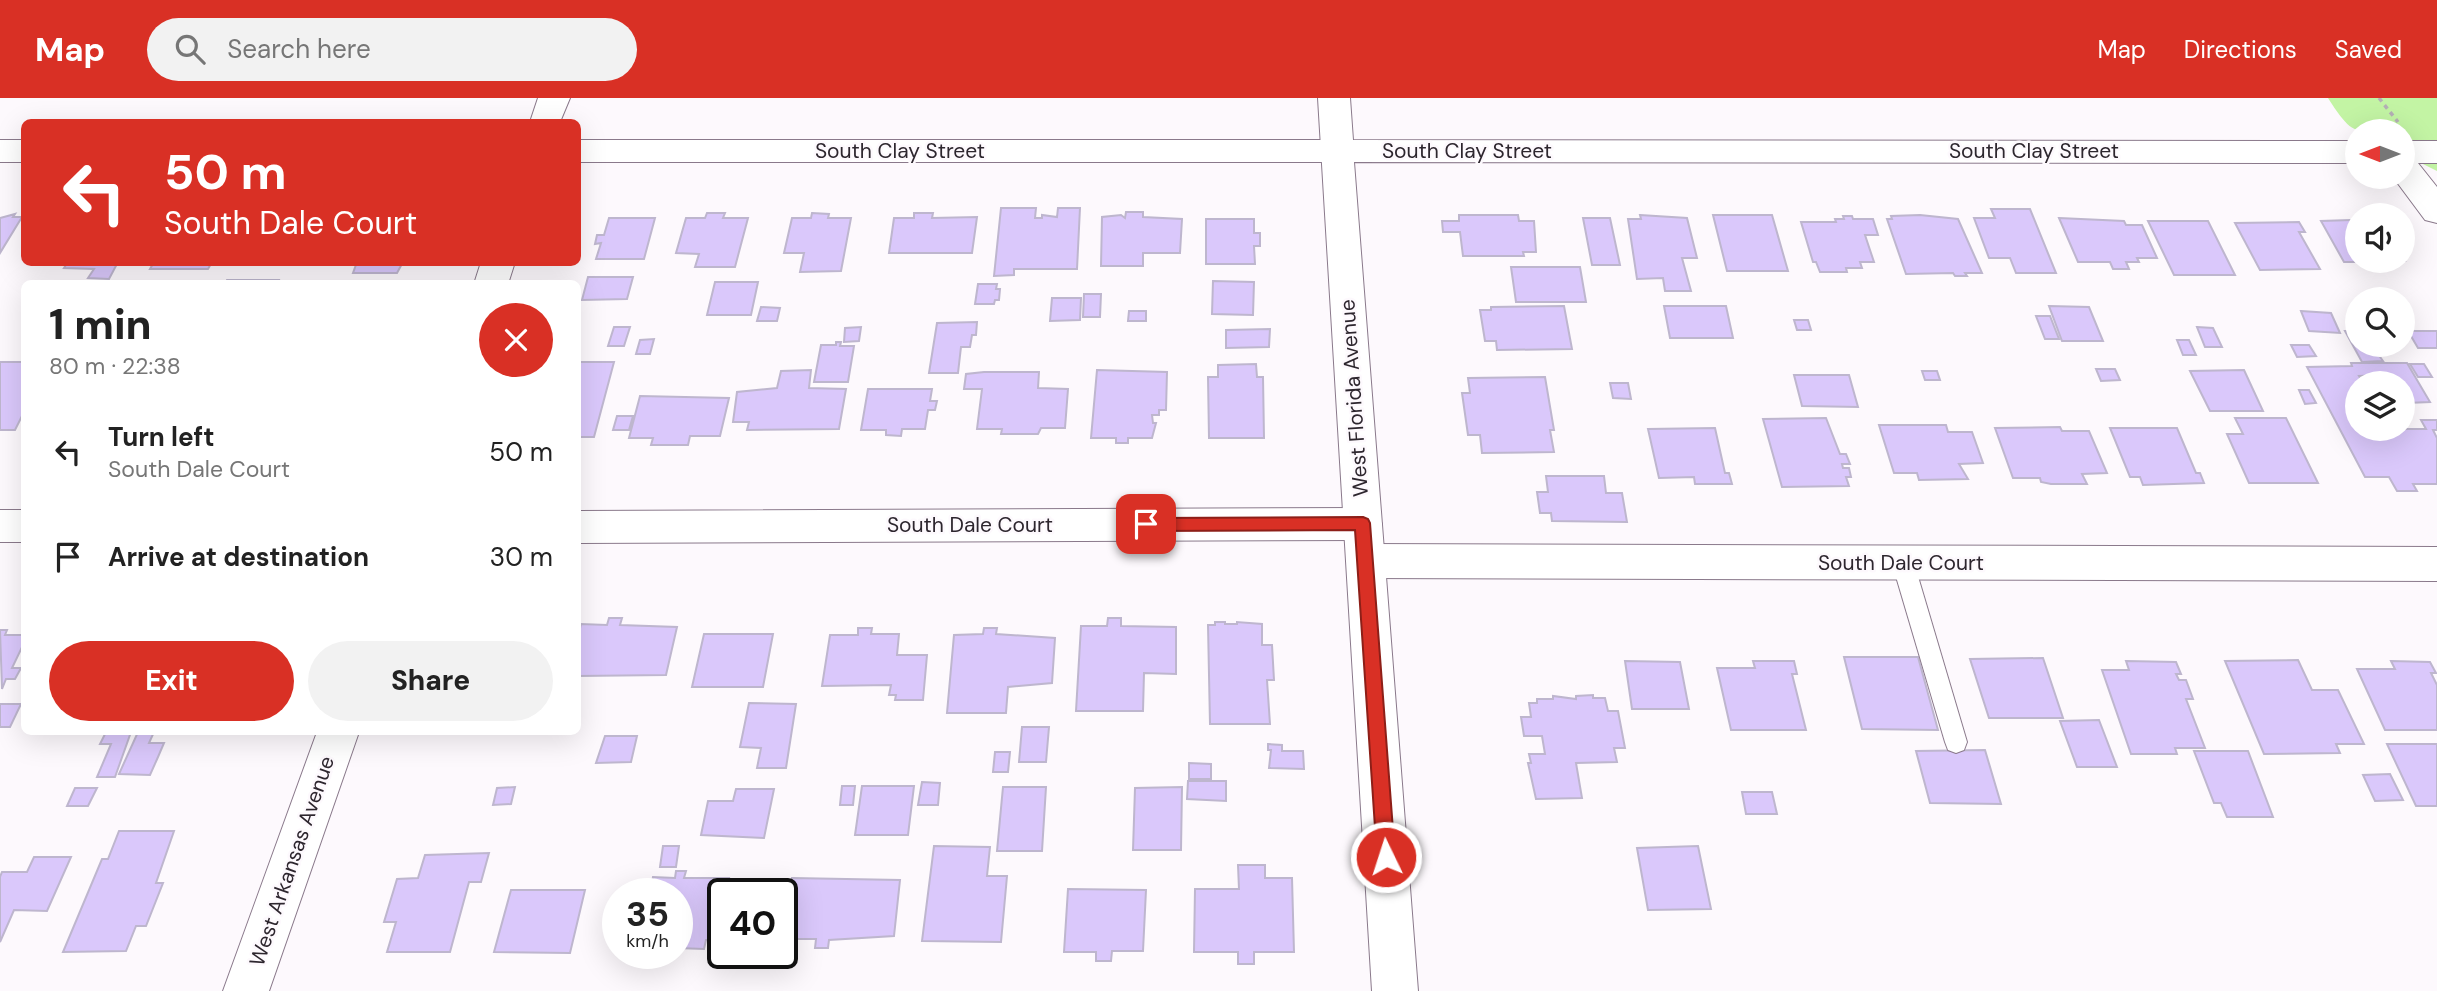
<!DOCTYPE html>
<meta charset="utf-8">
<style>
:root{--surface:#fff;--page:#f2f2f2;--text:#222;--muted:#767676;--accent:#d93025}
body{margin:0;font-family:"DM Sans",sans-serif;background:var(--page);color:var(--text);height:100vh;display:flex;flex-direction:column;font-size:26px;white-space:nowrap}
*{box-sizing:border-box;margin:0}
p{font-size:23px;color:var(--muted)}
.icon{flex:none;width:38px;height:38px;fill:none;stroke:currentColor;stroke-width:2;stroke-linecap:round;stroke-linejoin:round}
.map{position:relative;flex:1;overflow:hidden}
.drawer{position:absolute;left:21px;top:182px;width:560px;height:455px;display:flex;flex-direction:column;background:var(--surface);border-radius:10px;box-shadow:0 7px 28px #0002}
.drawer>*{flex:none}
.banner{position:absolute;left:21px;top:21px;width:560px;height:147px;border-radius:10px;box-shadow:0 7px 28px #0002;background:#d93025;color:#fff;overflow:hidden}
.needle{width:46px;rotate:270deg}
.fabs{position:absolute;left:2345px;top:21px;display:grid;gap:14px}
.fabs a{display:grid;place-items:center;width:70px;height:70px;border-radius:50%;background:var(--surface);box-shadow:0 7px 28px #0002;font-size:35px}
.speed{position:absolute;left:602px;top:780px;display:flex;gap:14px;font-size:35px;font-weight:700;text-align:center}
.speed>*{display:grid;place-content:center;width:91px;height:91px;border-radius:50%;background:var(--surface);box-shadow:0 7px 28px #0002;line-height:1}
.speed small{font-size:18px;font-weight:400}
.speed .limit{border:4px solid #111;border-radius:10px;background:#fff;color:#111}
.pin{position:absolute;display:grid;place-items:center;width:60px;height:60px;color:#fff;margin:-30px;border-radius:14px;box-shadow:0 4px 10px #0006}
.me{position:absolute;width:77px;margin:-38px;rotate:356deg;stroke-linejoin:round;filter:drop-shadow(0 0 5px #0008)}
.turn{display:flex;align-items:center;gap:24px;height:147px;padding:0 28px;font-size:32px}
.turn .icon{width:91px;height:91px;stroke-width:2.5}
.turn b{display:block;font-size:49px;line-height:60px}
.round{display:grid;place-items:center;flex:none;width:74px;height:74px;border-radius:37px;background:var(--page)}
.head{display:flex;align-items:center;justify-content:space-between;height:119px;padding:0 28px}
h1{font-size:42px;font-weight:800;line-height:52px}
.action{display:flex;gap:14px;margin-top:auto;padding:14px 28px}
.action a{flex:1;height:80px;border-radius:42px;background:var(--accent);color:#fff;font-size:28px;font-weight:800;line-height:80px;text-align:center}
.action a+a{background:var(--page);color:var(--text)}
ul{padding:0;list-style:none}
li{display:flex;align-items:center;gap:21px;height:105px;padding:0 28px}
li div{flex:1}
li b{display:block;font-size:26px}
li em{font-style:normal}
header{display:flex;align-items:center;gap:42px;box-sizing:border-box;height:98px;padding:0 35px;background:var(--accent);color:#fff}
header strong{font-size:33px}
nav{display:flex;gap:38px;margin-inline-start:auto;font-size:24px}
.search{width:490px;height:63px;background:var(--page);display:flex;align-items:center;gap:18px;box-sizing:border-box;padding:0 24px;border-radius:38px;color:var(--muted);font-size:26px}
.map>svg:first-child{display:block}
.green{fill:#c3f4a4}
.building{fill:#dac8fb;stroke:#beb6ce;stroke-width:2}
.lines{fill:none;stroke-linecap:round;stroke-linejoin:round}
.lane-casing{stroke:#8a798b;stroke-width:2}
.street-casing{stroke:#8a798b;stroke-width:2}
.secondary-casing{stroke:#8a798b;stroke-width:2}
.path{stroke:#b4afb5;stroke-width:3.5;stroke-dasharray:4.5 4.5;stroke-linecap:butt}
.lane{fill:#fff;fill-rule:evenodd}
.street{fill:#fff;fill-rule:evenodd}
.secondary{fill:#fff;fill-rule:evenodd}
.route{fill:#d93025;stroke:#8d1f18;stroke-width:2}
.labels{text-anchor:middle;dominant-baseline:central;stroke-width:5;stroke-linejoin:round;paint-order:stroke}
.street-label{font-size:21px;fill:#2d262e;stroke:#fdf9fd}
</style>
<header>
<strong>Map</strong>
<div class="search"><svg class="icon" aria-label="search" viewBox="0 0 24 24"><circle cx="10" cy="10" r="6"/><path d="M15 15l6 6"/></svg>Search here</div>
<nav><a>Map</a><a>Directions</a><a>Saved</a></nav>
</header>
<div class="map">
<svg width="2437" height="893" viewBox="0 0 2437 893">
<rect width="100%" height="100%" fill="#fdf9fd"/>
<path class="green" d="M2328,0H2437V73L2403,56V33C2355,33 2355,42 2328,0Z"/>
<path class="building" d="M1001,110H1036L1035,120H1042V117L1057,119L1058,110H1080L1077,171H1014V177L994,178Z
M1991,111H2030L2056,175H2016L2010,160H1989L1974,120H1995Z
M1126,114H1143V119L1182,121L1180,155H1143V168H1101L1102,119L1121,117L1125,120Z
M707,115H725L723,120H748L735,169H695L699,156L676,155L686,120H705Z
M812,115L829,116L828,120H851L841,173L800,174L804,155H784L792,120H811Z
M914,115H933L932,120L977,119L972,155H889L894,120H914Z
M15,116L13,119H22L0,155V120Z
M1459,117H1518L1519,123H1534L1536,154H1523L1524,158H1463L1460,134H1443L1442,123H1459Z
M1640,117L1687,120L1697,160H1682L1691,193H1665L1663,180L1637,181L1628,121H1641Z
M1713,117H1772L1788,173H1727Z
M1920,117L1958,121L1982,175H1965L1967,178H1955L1953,175L1906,176L1887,121H1892L1891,118Z
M1843,118H1852L1853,121H1873L1878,137H1865L1874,164H1860L1862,170H1846L1847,174H1820L1816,164H1813L1801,124H1836L1835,121H1844Z
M609,120H655L644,161H596L601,145L595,146L597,137H604Z
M1583,120H1610L1620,167H1592Z
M2059,120L2124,123L2126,127H2142L2157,160H2137L2139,164H2126L2129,171H2113L2110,164H2078Z
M1206,121H1254V135H1260V148H1254L1255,166H1206Z
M2351,122H2357V163H2403V159L2405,163H2390L2394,170H2380L2376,164H2344L2321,123Z
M2148,123H2208L2235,177H2174Z
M2299,124L2305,134H2299L2320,171L2260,172L2235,125Z
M68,164H118L109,181L88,180L94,171L64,170Z
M154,164H212L208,171H150Z
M357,164H403L397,175H353Z
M1511,169H1580L1586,204H1516Z
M588,179H633L627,201L582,202Z
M227,182H279L278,186H225Z
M1213,183L1254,184L1253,217L1212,216Z
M715,184H758L751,217H707Z
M978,186H997L996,191H1000L999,202H995L994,206H975Z
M1084,196H1101L1100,219H1083Z
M1052,200H1081L1080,222L1050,223Z
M1564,208L1572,251L1497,252L1496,243H1485L1480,212H1491V209Z
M1664,208H1726L1733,240H1670Z
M2049,208L2089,209L2103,243H2062Z
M761,209L780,210L777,223H757Z
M1129,213H1146V223H1128Z
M2301,213L2331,215L2340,235L2309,233Z
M2036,218H2050L2059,241H2045Z
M1794,222H1808L1811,232H1797Z
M977,224L976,237H972L970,249H961L958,275H929L937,225Z
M614,229H630L624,248H608Z
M861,229L859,243L844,244L845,230Z
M2197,229L2213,230L2222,249H2205Z
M1270,231L1269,249L1226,250V232Z
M2345,233H2357V247H2380L2385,255L2378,256L2383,263L2362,264Z
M2408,233H2437V250H2418Z
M654,241L650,256H636L640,242Z
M2177,242H2189L2196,257H2183Z
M836,244H841L840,248H854L848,284H814L821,247H836Z
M2291,247H2309L2316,258L2297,259Z
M0,264H24V314L15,332H0Z
M578,264H614L594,339H578Z
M2351,265H2407L2430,304L2406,305L2403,299V285H2395L2391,277L2359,278L2363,285H2357V331H2426L2421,322H2437V332H2433L2437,340V386H2413L2417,393H2397L2389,379H2365L2307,269L2352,268Z
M1256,266L1257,279H1263L1264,340H1209L1208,279H1218V267Z
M2410,266H2424L2432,279H2418Z
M2096,271H2115L2120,282L2101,283Z
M811,272L809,290L846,291L839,331L747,332L749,324H733L737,294L777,290L781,273Z
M1097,272L1167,274L1166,312H1159V317H1152L1153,325H1156L1152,340H1128V345H1116V340H1091Z
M2244,272L2263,313H2210L2190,273Z
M1922,273H1937L1940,282H1925Z
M984,274H1039L1038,290L1068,291L1065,330H1041L1038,336H1001L1002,331H977L982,291H964L966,276Z
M1794,277H1849L1858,309L1802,308Z
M1545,279L1554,332H1550L1554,354L1482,355L1480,337H1468L1462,295H1470L1468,280Z
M1610,285H1628L1631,301L1613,300Z
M868,291H932L930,303H937L935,312H928L925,331H902L901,338L886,337V332H861Z
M2299,292H2309L2316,305L2305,306Z
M640,298L729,300L720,338H690L688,347H651L653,340H629Z
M617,318H633L629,332H613Z
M1826,320L1840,356H1846L1850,366H1842L1843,370H1849L1851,379H1846L1849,388L1782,389L1763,321Z
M2235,320H2286L2318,385H2249L2227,336H2243Z
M1879,327H1946L1948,334H1972L1983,365L1959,366L1968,381L1919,382L1917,375H1894Z
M2060,329L2062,333H2089L2107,375L2082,376L2087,386H2051L2041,384L2040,380H2013L1995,330Z
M1715,330L1725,375H1729L1732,386H1695L1694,379L1659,380L1648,331Z
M2110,330H2177L2196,375H2200L2204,385L2143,387L2140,379H2130Z
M1546,378H1604L1606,395H1622L1627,424L1552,423L1551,415H1540L1537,394H1548Z
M609,520H622L620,527L677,529L666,577L578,578V539L581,526L607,527Z
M1108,520H1121V528L1176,529V576L1144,575L1143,613H1076L1081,528H1107Z
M1215,524H1225V526H1237V524L1262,526V547H1272L1274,582H1267L1270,626H1210L1208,527H1215Z
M858,530H872L871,536H899L897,557H927L923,602H895L896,597H889L891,587L822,588L830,537H858Z
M984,530H997L996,536L1055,540L1052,585L1008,589L1006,615H947L954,537L983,536Z
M0,532H7L5,537H24V545L12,570H21L15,581H6L2,591Z
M704,536H773L763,589H692Z
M1844,559H1918L1938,632L1862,631Z
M2043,560L2063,620H1989L1970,561Z
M2298,562L2312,592H2338L2364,646H2336L2340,655L2264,656L2225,563Z
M1625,563L1680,564L1689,611H1632Z
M1753,563H1794L1797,576H1792L1806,632H1731L1717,570H1755Z
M2126,563L2176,564L2181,576H2176L2179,582H2186L2193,601H2186L2205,650H2175L2177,656H2131L2102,572H2129Z
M2391,563L2430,564L2436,575H2431L2437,587V632H2385L2357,571H2395Z
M1593,597V600H1605L1608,613H1618L1625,650H1614L1617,664L1576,665L1582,700L1536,701L1528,665H1531L1529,656H1545L1542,638H1524L1521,619H1531L1529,605H1537V601H1553V598L1576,601V598Z
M749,605L796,606L786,670H757L761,650L740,649Z
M0,606H21L10,629H0Z
M2099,622L2117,669H2077L2060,623Z
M1022,629H1049L1046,664H1019Z
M106,634H131L115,679H97L111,646H100Z
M138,634H154L149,645H164L158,659L150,677L119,676Z
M605,638H637L631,664L596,665Z
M1268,646L1282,647V653H1303L1304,671L1269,670L1271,652H1268Z
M2387,646H2437V708H2416Z
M1985,652L2001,706L1930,705L1916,653Z
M2194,653H2248L2273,719H2227L2221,705H2214Z
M995,654H1010L1008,674H993Z
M1189,665L1211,666V681H1189Z
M2390,676L2403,702L2375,703L2363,677Z
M1188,683H1226V703L1187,701Z
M922,684L940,685L938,707H918Z
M842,688H855L853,707H840Z
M862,688H914L908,737H855Z
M515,689L511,706L493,707L497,690Z
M1003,689H1046L1042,753H997Z
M1182,689L1181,752H1133L1135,690Z
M75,690H97L88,708H67Z
M736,691H774L764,740L701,737L708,703H733Z
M1742,694H1772L1777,716H1746Z
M119,733H174L156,785H163L146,828H136L126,853L63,854L102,761H108Z
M663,748H679L676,769H660Z
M934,748L990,749L987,778H1007L1001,844L922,843Z
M1698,748L1711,811L1648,812L1637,750Z
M489,755L481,784H469L450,854H387L396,824H384L397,781L418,780L425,757Z
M34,759H71L47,813L14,812L0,844V779L2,774H27Z
M1238,767H1265V780H1292L1294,854H1254V866H1238V854H1194L1195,791H1239Z
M676,773H686L684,780H729L726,796H723L717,842H706L704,851L677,850V796H650L653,779L675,780Z
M792,780L900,782L894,838L829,842L828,850H815L816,841H782Z
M1068,791L1146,792L1143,853H1112L1111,863H1096V854H1064Z
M511,792H585L570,855L494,854Z"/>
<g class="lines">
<defs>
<path id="lane" d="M1903,456L1910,458L1914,465L1967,644L1964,652L1956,655L1948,652L1945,644L1892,465L1896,458Z"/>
<path id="street" d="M538,0H570L560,24H530Z
M0,42H24V64H0Z
M578,42H1337L1348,45L1353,53L1348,61L1337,64H578Z
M2403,56L2414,60L2437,89V125L2425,122L2393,79H2403Z
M481,164H515L508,186H474Z
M1363,410L1376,414L1382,426L1376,438L1363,442L578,445V413Z
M0,412H24V444H0Z
M1366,446L2437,449V483L1366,480L1352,475L1347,463L1352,451Z
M317,634H359L269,893H223Z"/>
<path id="secondary" d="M1318,0H1350L1353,42L2357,43V65L1354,64L1418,893H1372Z
M2403,43H2437V65H2403Z"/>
</defs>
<use href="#lane" class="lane-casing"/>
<use href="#street" class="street-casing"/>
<use href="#secondary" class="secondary-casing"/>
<path class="path" d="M2379,0L2398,24"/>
<use href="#lane" class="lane"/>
<use href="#street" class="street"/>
<use href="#secondary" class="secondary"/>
</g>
<path class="route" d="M1363,419L1368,421L1370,425L1395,759L1392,765L1386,768L1379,765L1377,759L1355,432L1146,433L1140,431L1138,426L1140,422L1146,420Z"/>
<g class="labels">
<g class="street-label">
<text x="900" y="53">South Clay Street</text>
<text x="1467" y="53">South Clay Street</text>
<text x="2034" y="53">South Clay Street</text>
<text transform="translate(1354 300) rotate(-94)">West Florida Avenue</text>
<text x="970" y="427">South Dale Court</text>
<text x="1901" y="465">South Dale Court</text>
<text transform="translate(292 763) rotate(-71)">West Arkansas Avenue</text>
</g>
</g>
</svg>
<div class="fabs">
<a><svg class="needle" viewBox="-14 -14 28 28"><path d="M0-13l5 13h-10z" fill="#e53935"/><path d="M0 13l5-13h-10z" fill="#767676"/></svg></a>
<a><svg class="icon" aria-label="sound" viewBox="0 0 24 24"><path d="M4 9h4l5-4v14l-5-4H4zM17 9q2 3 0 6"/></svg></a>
<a><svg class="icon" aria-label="search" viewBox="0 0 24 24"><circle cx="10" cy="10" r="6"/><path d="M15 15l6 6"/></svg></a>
<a><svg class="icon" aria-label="layers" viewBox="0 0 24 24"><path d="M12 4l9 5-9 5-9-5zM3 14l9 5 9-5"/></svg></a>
</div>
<div class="speed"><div>35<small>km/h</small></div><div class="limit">40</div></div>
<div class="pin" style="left:1146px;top:426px;background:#d93025"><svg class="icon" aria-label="arrive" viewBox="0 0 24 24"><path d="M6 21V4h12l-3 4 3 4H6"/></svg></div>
<svg class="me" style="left:1386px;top:759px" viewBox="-20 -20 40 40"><circle r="17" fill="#d93025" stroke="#fff" stroke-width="3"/><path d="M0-11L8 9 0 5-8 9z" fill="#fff"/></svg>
<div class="banner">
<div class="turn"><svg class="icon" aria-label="left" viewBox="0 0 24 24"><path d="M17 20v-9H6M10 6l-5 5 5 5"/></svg><div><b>50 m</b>South Dale Court</div></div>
</div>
<section class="drawer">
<div class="head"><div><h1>1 min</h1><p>80 m · 22:38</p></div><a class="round" style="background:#d93025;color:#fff"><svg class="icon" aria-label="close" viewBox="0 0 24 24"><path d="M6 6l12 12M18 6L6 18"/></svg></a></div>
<ul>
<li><svg class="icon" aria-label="left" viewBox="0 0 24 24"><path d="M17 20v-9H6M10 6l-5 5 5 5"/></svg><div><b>Turn left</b><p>South Dale Court</p></div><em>50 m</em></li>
<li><svg class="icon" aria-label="arrive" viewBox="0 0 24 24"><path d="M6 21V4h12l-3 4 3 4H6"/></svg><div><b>Arrive at destination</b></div><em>30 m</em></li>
</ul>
<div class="action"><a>Exit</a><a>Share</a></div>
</section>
</div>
